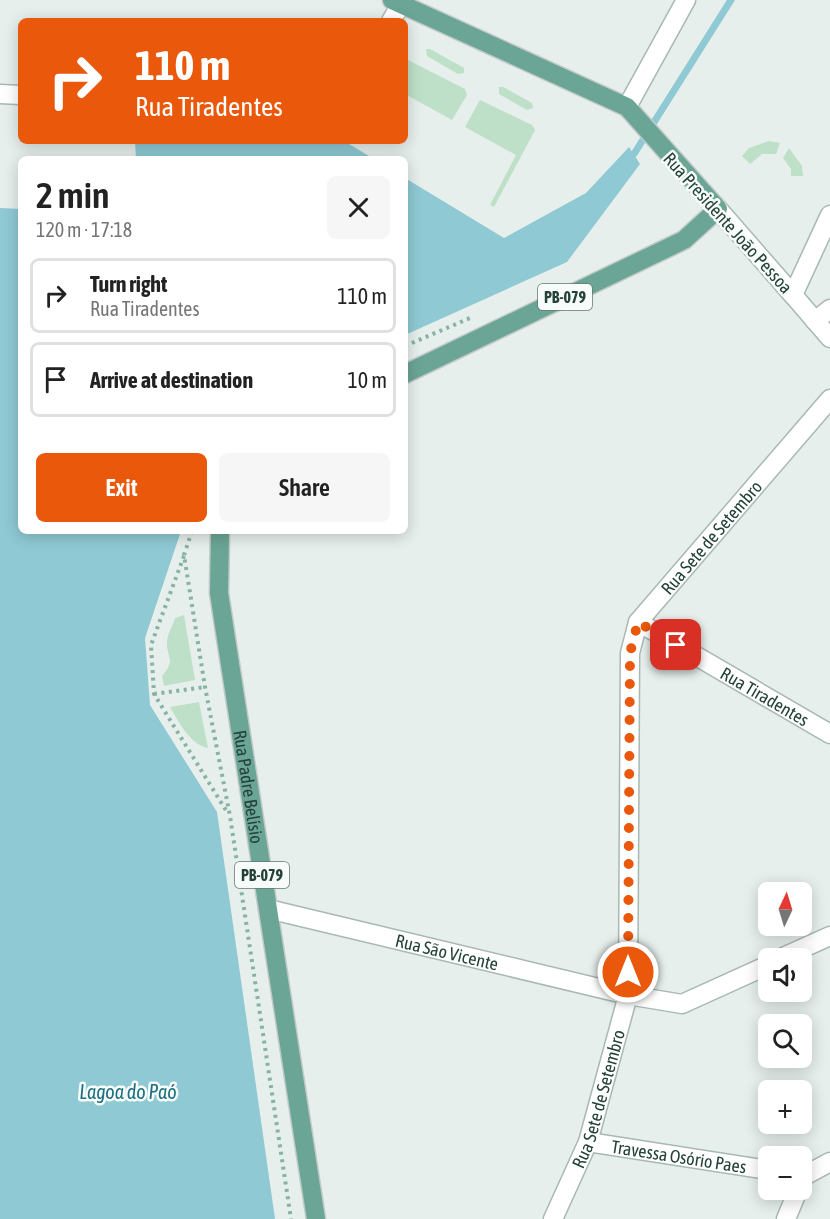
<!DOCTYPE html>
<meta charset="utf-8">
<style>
:root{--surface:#fff;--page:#f6f6f6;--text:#222;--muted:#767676;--line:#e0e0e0;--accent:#ea580c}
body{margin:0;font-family:"Asap Condensed",sans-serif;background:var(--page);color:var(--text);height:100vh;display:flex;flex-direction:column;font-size:22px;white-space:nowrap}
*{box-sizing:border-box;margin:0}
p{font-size:20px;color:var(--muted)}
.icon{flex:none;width:33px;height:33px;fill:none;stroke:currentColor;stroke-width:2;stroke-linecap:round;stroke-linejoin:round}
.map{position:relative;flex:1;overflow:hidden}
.side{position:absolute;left:18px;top:156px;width:390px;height:378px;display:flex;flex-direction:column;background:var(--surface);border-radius:9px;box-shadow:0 3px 15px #0003}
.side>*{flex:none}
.top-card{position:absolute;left:18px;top:18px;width:390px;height:126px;border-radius:9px;box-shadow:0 3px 15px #0003;background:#ea580c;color:#fff;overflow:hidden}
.needle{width:39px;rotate:4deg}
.tools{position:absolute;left:758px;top:882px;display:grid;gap:12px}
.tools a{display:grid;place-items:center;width:54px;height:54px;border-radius:9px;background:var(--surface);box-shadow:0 3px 15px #0003;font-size:30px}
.pin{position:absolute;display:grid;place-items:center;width:51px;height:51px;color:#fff;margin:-26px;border-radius:12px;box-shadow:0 3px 9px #0006}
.me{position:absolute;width:66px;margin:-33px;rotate:0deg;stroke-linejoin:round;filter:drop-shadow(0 0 4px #0008)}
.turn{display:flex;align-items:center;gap:21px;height:126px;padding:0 18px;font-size:27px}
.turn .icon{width:78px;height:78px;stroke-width:2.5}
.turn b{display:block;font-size:42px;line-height:51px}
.round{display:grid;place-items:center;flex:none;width:63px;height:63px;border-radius:9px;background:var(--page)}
.summary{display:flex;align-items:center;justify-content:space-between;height:102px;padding:0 18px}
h1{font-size:36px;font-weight:600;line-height:45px}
.primary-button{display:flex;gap:12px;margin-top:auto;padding:12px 18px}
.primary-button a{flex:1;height:69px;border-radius:9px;background:var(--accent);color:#fff;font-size:24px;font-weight:600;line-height:69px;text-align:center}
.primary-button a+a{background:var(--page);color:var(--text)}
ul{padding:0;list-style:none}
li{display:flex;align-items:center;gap:18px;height:75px;margin:0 12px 9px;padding:0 6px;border:3px solid var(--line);border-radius:9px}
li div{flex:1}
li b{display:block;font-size:22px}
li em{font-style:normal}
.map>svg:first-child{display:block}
.green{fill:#bfe0c8}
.water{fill:#8ec9d4}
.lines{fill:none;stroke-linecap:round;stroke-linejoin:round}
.stream{stroke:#8ec9d4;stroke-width:7}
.minor-casing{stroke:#a8b8b2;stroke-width:21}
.tertiary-casing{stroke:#a8b8b2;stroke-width:21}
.primary-casing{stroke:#c2cac8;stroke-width:21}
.path{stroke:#86b3a5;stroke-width:4;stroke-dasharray:3 4.5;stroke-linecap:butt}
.minor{stroke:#fff;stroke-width:18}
.tertiary{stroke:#fff;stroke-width:18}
.primary{stroke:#6aa596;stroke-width:18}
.route{stroke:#ea580c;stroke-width:10;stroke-dasharray:0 18}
.labels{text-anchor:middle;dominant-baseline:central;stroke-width:5;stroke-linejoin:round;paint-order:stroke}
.shield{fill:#f7fbf9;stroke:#637a73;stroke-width:1.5}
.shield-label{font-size:16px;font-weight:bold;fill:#24423a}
.street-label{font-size:18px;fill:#24423a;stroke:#f7fbf9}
.water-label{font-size:20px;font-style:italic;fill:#1c6f80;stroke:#f7fbf9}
</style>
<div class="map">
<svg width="830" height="1219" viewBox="0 0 830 1219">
<rect width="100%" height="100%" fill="#e6efeb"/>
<path class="green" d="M426,49H430L464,68V73L458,74L427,56Z
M408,60L465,89L467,95L452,120L405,94V62Z
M499,87H503L532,103L533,108L527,110L499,94Z
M480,100L532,125L535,130L494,207L490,205L516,155L465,127Z
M769,141L780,143L776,154H762L750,164L742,156L749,148Z
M789,148L802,166L803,176H791V169L783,158Z
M184,615L195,680L164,686L162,676C177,659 166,658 167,641C168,633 173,625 175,618Z
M199,702L208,748C191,745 179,723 170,707Z"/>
<path class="water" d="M135,141H344L374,159H136Z
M629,147L640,164L567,262L405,335V178L504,238L586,193Z
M0,208L21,209V531H181L145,638L150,705L217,812L275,1219H0Z"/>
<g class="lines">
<path class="stream" d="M634,154L731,0"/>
<defs>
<g id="minor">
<path d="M391,21L401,4"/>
<path d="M0,94L21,95"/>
<path d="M627,107L686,0"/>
<path d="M793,295L830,338"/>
<path d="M815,321L830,309"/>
<path id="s1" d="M638,622L830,734"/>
<path id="s2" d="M268,909L628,995L682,1004L768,965"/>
<path d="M781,958L830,936"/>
<path id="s3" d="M588,1142L768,1170"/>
<path d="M801,1184L804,1176L830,1162"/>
<path id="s4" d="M553,1219L588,1142L628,995L630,653L638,622L830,399"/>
<path d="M786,1219L798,1190"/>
</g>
<path id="tertiary" d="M718,209L793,295L830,215"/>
<g id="primary">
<path d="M392,0L627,107L718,209L684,240L405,374"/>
<path id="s5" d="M220,531L219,593L316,1219"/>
</g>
</defs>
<use href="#minor" class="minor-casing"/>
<use href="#tertiary" class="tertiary-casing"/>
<use href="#primary" class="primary-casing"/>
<path class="path" d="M405,346L470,318
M192,531L184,555L205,687L230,816L291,1219
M184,556L151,645L154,694L227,812
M154,694L205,687"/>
<use href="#minor" class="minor"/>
<use href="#tertiary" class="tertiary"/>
<use href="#primary" class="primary"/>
</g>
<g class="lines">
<path class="route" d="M628,972L630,653L638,622L676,645"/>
</g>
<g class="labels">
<g class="shield">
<rect x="538" y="284" width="54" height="26" rx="4.5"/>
<rect x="235" y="862" width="54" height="26" rx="4.5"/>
</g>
<g class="shield-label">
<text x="565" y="297">PB-079</text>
<text x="262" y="875">PB-079</text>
</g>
<g class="street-label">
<text transform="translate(728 223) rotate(48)">Rua Presidente João Pessoa</text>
<text stroke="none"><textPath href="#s4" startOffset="723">Rua Sete de Setembro</textPath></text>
<text stroke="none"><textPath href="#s1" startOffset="147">Rua Tiradentes</textPath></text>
<text stroke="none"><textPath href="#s5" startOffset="258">Rua Padre Belísio</textPath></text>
<text stroke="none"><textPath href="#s2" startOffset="184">Rua São Vicente</textPath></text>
<text stroke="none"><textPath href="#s4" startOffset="129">Rua Sete de Setembro</textPath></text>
<text stroke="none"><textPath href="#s3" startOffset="92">Travessa Osório Paes</textPath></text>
</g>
<g class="water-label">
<text x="128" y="1091">Lagoa do Paó</text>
</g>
</g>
</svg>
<div class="tools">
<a><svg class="needle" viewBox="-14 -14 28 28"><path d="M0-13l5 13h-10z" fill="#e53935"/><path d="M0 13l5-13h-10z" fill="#767676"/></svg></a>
<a><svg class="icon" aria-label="sound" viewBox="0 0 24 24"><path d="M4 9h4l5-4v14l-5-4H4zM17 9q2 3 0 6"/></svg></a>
<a><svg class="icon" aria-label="search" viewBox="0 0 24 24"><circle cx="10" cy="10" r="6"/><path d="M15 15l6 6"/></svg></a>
<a>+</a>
<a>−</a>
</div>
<div class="pin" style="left:676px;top:645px;background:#d93025"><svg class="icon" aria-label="arrive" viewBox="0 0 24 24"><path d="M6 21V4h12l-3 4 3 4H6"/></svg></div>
<svg class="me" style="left:628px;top:972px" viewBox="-20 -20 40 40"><circle r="17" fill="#ea580c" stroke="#fff" stroke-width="3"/><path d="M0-11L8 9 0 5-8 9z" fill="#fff"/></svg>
<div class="top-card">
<div class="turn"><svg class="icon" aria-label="right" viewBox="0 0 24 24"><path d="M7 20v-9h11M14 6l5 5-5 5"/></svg><div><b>110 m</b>Rua Tiradentes</div></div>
</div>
<section class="side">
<div class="summary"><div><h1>2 min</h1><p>120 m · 17:18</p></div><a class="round"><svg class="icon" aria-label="close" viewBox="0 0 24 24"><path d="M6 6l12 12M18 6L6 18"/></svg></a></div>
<ul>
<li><svg class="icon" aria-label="right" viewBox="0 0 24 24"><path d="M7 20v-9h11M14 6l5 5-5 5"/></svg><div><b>Turn right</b><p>Rua Tiradentes</p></div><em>110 m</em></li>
<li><svg class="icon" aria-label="arrive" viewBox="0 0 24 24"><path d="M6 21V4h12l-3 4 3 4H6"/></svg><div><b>Arrive at destination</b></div><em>10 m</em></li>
</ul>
<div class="primary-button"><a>Exit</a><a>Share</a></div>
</section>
</div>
